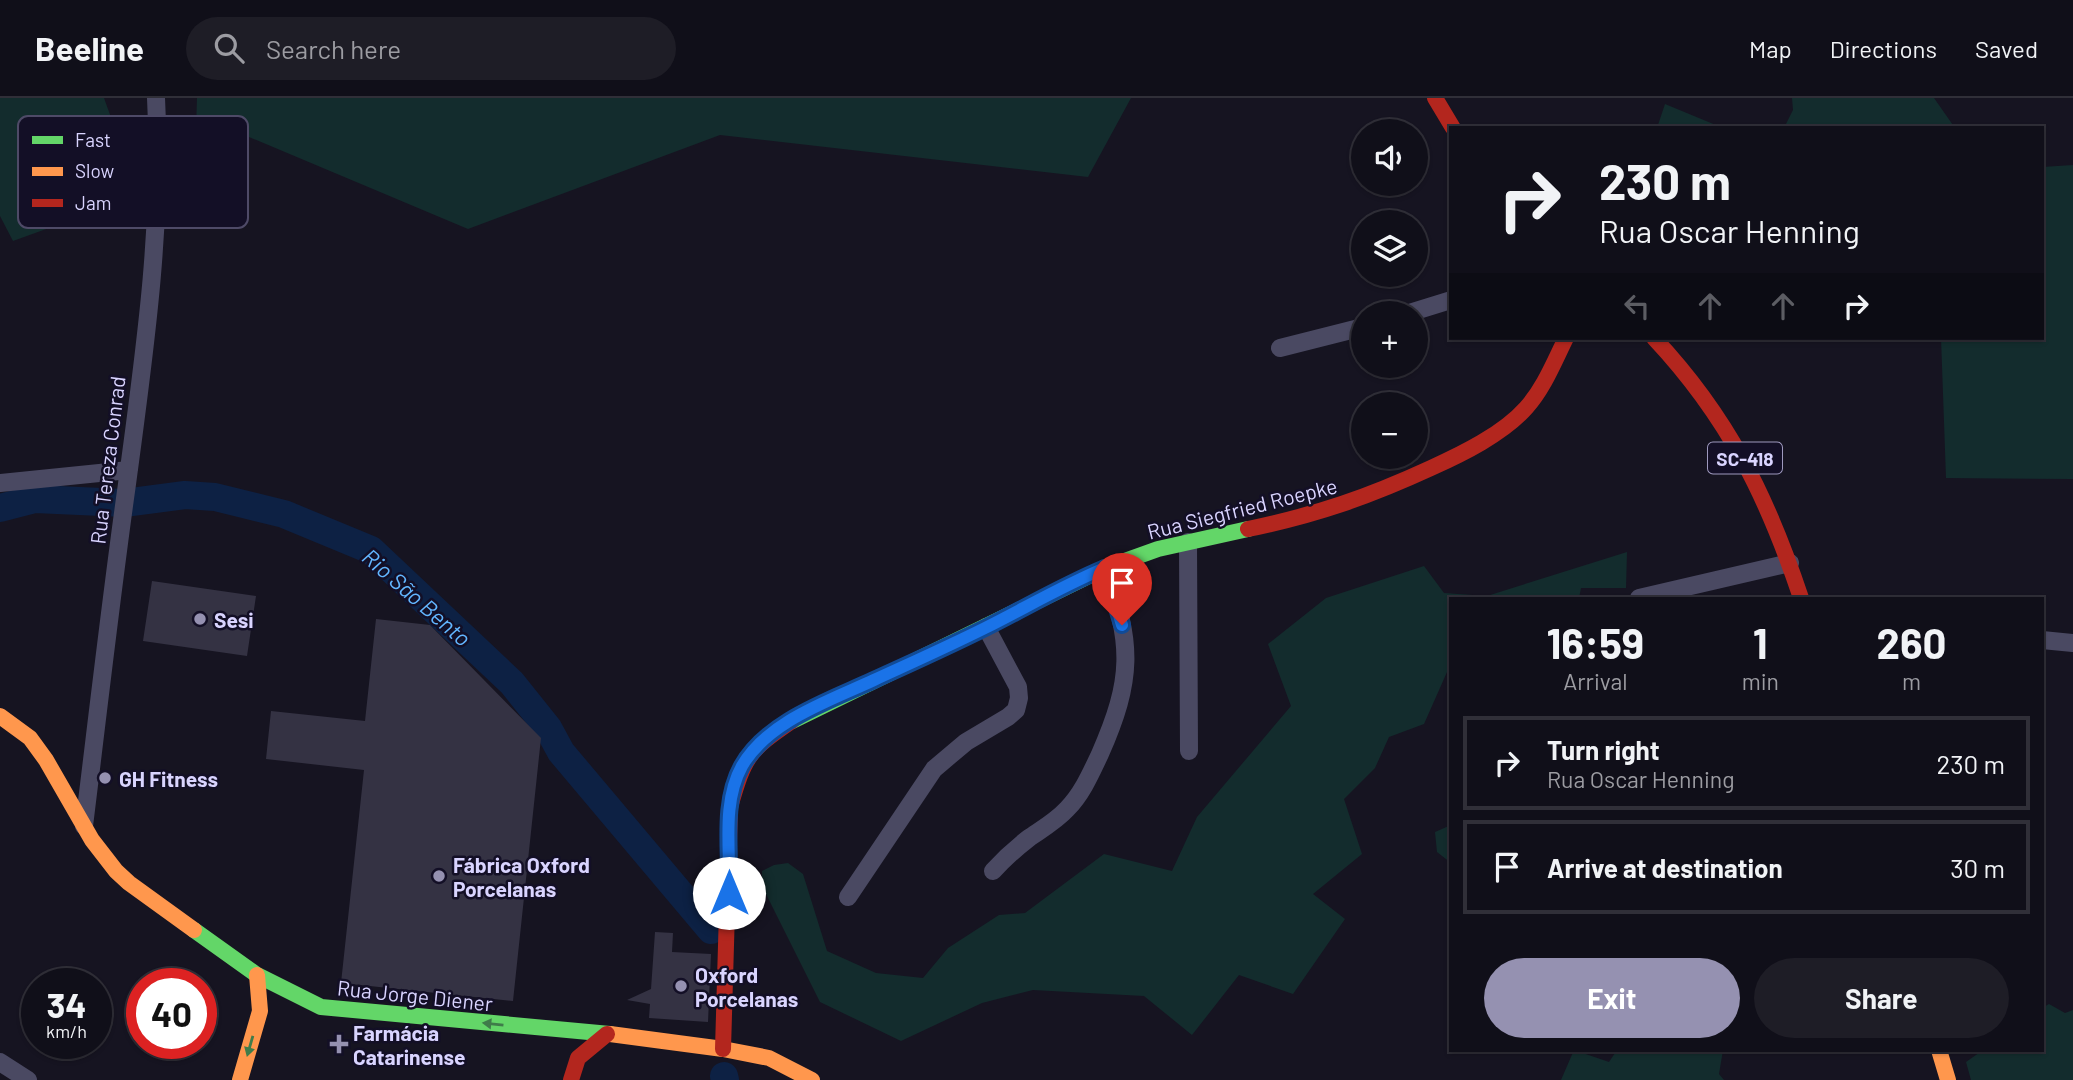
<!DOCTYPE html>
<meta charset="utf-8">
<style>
:root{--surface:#100f19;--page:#1e1d26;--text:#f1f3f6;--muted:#9c9ca2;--line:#302f38;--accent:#9591b1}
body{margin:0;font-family:Barlow,sans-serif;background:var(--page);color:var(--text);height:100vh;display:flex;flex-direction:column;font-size:26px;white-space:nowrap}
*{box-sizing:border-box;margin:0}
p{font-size:23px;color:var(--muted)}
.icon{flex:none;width:38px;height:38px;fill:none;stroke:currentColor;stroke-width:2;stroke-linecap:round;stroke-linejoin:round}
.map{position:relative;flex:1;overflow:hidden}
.side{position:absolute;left:1449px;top:499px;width:595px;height:455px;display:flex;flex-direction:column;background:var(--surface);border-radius:0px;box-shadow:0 2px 5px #0004,0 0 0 2px var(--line)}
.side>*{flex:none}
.banner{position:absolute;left:1449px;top:28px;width:595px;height:214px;border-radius:0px;box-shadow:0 2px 5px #0004,0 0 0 2px var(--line);background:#100f19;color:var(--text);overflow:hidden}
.buttons{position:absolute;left:1351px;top:21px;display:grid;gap:14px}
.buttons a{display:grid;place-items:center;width:77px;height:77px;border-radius:50%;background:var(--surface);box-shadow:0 2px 5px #0004,0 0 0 2px var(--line);font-size:35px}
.speed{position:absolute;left:21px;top:870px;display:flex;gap:14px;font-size:35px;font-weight:700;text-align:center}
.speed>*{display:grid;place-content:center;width:91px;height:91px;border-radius:50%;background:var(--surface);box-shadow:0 2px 5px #0004,0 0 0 2px var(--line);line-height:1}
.speed small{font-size:18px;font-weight:400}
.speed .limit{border:10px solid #d22;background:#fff;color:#111}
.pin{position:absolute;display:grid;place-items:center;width:60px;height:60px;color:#fff;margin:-72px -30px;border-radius:50% 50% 50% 0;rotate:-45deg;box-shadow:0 0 7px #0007}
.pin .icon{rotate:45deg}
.me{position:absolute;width:77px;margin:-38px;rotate:0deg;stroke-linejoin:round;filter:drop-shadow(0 0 5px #0008)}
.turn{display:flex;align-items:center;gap:24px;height:147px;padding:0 35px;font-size:32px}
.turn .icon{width:91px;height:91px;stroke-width:2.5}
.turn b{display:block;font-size:49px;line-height:60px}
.lanes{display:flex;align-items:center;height:66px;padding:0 35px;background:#0003;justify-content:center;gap:35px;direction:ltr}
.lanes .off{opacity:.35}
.eta{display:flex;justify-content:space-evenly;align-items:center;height:119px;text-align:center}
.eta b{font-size:42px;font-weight:700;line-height:49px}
.primary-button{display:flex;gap:14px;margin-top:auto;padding:14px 35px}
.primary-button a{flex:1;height:80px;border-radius:42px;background:var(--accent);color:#fff;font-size:28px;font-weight:700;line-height:80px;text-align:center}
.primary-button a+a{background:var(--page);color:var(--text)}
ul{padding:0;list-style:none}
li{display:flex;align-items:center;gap:21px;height:94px;margin:0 14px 10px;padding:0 21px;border:4px solid var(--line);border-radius:0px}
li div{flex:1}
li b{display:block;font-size:26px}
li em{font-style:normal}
header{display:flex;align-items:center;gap:42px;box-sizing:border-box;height:98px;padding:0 35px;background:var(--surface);border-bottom:2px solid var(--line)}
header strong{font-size:33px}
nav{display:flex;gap:38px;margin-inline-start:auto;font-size:24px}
.search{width:490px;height:63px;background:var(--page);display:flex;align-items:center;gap:18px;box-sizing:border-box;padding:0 24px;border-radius:38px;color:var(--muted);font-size:26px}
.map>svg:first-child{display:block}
.green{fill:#132c2d}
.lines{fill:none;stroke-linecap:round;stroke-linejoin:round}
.river{stroke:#0d2144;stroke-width:28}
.building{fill:#343243}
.street{stroke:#4a4962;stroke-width:18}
.fast{stroke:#63d668;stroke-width:16}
.slow{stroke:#ff974d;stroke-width:16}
.jam{stroke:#b3261e;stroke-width:16}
.oneway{fill:#3f7c4a}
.route-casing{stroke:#114b97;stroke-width:18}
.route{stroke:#1a73e8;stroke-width:12}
.poi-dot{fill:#9591b1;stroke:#130f26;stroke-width:2.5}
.labels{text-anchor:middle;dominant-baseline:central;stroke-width:5;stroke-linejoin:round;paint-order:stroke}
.shield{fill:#130f26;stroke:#9e99be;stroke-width:2}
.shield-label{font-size:19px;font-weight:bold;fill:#d9d4ff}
.street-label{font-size:21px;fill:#d9d4ff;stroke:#130f26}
.poi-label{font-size:21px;font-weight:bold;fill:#d9d4ff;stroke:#130f26;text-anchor:start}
.water-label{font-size:23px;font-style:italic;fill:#62b6ff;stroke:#130f26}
.key{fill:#130f26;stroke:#4e4a67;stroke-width:2}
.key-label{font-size:19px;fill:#d9d4ff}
</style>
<header>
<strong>Beeline</strong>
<div class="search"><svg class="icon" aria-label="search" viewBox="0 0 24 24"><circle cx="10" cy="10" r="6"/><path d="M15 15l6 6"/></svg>Search here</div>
<nav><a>Map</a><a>Directions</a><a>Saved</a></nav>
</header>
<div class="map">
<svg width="2073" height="982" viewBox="0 0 2073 982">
<rect width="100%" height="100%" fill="#161421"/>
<path class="green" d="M0,0H104L122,50L96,113L13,143L0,118Z
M197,0H1131L1088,79L720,37L468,131L242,36L196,32Z
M1792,0H1934L1955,30H1784L1793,12Z
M1665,6L1723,30H1657Z
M2073,67V381L1946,380L1941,240H2042V69Z
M1627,454L1626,490H1581L1579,500H1451V565L1424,626L1389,639L1375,670L1344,701L1362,756L1313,796L1345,821L1293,896L1239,877L1192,937L1144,898L1033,892L982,905L901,943L820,904L762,788V773L774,767L788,765L803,776L827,853L876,875L923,880L948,850L999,817L1025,815L1104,756L1172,773L1197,719L1291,608L1268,546L1326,500L1424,468L1444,495L1487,498Z
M1451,727V765L1437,754L1435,734Z
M2049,906L2065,915L2073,912V982H1971L1966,964L1983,952H2042V910Z
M1574,952L1609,964L1617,952H1723L1719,976L1724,982H1561Z"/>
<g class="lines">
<path class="river" d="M0,410L35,401L124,405L185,397L215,399L284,416L371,452L512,585L548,630L561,654L711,832
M724,978L725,982"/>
</g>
<path class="building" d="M152,483L256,498L247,558L143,543Z
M376,521L430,527L541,640L513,903L341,885L364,672L266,661L271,613L365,623Z
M655,834L673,835L672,854L711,856L708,924L649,920L650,906L627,902L651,891Z"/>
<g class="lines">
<path class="street" d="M1409,215L1451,202
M1280,250L1363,229
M0,385L129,372
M1188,444L1189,653
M1639,500L1790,465
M2042,542L2073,545
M84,728C98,614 111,500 127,386C144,258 163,129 156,0
M993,773C1004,761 1016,750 1029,740C1042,731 1056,723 1067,711C1082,696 1091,675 1100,656C1133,581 1133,546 1105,470
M848,799L934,671L966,644L1008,619L1016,612L1019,600L1018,589L986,529
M0,964L28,982"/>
<path class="fast" d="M792,623L1105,470L1158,451L1248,431
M194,832L257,877L321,909L610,936"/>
<path class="slow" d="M0,618L30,640L46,662L92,742L116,773L129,785L194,832
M610,936L723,951L769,960L812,982
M1939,952L1948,982
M240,982L260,913L257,877"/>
<path class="jam" d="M1435,0L1453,30
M1654,240C1728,319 1767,398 1801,500
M1248,431C1316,417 1368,399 1431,370C1462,356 1503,336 1526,310C1544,290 1554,264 1566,240
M723,951L730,709C745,658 748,653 792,623
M571,982L578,960L607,936"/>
</g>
<defs><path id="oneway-solid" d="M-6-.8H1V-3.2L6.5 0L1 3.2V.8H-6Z" transform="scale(1.75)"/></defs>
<g class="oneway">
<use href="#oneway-solid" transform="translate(493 926) rotate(-174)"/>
<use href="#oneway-solid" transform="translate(250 948) rotate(106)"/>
</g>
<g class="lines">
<defs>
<path id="route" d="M729,795C731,754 721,706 742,668C768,623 829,603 874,582C911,565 949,548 985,530C1025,510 1064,487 1105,470L1122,527"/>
</defs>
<use href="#route" class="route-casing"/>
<use href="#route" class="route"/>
</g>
<g class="poi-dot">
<circle cx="200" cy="521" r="7"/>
<circle cx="105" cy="680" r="7"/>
<circle cx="439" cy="778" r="7"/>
<circle cx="681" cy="888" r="7"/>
<path d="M335.5 935.5h7v7h7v7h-7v7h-7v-7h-7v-7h7z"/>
</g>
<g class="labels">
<rect class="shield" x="1708" y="344.5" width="74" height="31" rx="5"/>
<g class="shield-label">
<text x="1745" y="360">SC-418</text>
</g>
<g class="street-label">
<text transform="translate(107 362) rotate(-83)">Rua Tereza Conrad</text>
<text transform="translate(1242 410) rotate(-14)">Rua Siegfried Roepke</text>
<text transform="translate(415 897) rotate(6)">Rua Jorge Diener</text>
</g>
<g class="poi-label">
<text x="214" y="521">Sesi</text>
<text x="119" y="680">GH Fitness</text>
<text x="453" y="766">Fábrica Oxford<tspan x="453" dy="24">Porcelanas</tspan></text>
<text x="695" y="876">Oxford<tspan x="695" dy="24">Porcelanas</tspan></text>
<text x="353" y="934">Farmácia<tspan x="353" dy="24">Catarinense</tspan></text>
</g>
<g class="water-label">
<text transform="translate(417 499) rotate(41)">Rio São Bento</text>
</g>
</g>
<rect x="18" y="18" width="230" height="112" rx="10" class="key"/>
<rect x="32" y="38" width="31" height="8" fill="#63d668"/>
<rect x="32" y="69" width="31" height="9" fill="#ff974d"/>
<rect x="32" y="101" width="31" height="8" fill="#b3261e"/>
<g class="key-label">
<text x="75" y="49">Fast</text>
<text x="75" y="80">Slow</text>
<text x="75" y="112">Jam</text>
</g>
</svg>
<div class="buttons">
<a><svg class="icon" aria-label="sound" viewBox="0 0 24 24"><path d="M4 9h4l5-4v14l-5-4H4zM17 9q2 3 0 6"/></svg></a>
<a><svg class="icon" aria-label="layers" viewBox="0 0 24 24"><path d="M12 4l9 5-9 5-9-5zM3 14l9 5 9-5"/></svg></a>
<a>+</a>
<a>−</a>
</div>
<div class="speed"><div>34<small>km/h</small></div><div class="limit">40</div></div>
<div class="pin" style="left:1122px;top:527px;background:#d93025"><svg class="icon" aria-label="arrive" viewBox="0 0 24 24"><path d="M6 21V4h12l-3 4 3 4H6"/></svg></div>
<svg class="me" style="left:729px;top:795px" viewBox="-20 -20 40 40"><circle r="19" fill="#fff"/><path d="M0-13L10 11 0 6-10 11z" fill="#1a73e8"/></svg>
<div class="banner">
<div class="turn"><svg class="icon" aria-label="right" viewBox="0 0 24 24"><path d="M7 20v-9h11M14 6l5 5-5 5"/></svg><div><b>230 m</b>Rua Oscar Henning</div></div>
<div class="lanes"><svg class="icon off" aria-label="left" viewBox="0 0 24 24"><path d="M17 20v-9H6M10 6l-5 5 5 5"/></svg><svg class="icon off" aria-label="ahead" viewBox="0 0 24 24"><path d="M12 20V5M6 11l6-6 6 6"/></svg><svg class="icon off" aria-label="ahead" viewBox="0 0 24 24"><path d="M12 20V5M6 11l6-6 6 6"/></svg><svg class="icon" aria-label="right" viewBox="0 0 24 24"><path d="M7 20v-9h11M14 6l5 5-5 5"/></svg></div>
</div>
<section class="side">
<div class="eta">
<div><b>16:59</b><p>Arrival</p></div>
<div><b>1</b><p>min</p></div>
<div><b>260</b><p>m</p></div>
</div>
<ul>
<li><svg class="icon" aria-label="right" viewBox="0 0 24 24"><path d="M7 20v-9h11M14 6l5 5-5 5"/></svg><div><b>Turn right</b><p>Rua Oscar Henning</p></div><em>230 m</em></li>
<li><svg class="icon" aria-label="arrive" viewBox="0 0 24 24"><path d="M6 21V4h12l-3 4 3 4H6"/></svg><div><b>Arrive at destination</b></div><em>30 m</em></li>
</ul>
<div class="primary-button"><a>Exit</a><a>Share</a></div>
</section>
</div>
